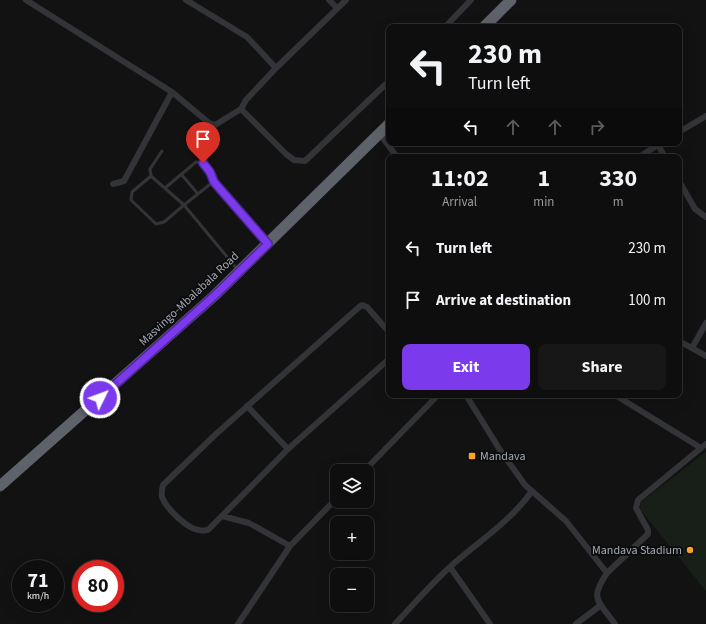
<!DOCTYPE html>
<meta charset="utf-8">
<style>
:root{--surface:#0e0e0e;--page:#171717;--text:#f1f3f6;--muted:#9b9c9e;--line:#2e2e2e;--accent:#7c3aed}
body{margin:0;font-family:"Source Sans 3",sans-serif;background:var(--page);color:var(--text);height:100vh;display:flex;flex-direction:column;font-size:15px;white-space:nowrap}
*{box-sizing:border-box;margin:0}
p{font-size:13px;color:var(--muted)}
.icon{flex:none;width:22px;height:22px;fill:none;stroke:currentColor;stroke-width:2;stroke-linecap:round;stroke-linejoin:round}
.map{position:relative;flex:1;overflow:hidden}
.panel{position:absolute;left:386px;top:154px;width:296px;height:244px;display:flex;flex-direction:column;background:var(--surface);border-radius:8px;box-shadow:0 4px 16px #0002,0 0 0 1px var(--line)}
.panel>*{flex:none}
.hud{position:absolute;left:386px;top:24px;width:296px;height:122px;border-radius:8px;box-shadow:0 4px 16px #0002,0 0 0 1px var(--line);background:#0e0e0e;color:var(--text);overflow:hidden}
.controls{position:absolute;left:330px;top:464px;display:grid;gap:8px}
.controls a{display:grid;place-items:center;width:44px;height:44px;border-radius:8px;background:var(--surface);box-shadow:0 4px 16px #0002,0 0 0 1px var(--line);font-size:20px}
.speed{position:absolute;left:12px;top:560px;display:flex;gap:8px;font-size:20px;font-weight:700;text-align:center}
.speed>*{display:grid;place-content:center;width:52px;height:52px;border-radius:50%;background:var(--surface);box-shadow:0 4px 16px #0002,0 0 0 1px var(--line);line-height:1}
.speed small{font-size:10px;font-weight:400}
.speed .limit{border:6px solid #d22;background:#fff;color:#111}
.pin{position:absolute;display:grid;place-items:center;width:34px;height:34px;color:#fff;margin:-41px -17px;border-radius:50% 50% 50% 0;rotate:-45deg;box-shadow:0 0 4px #0007}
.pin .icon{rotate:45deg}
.me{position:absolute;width:44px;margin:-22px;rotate:48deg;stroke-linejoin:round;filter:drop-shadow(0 0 3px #0008)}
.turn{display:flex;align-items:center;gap:14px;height:84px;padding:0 16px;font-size:18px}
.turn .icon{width:52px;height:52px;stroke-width:2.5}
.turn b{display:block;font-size:28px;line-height:34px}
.lanes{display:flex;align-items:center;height:38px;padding:0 16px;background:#0003;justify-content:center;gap:20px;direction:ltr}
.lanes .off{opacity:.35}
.eta{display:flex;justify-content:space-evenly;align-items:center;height:68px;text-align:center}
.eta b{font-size:24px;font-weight:700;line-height:28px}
.cta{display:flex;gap:8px;margin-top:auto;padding:8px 16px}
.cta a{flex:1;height:46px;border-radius:8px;background:var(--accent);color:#fff;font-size:16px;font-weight:700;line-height:46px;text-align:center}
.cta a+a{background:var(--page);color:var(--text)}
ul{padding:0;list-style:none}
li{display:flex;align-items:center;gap:12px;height:52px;padding:0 16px}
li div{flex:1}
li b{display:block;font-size:15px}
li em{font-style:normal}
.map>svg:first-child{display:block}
.green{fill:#181e18}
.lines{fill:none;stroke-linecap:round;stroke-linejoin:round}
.lane{stroke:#333438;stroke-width:3}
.street{stroke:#333438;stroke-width:6}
.highway{stroke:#5e626a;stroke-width:11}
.route-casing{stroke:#51269a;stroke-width:10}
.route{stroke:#7c3aed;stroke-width:7}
.poi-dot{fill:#f9a524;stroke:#0d0d0e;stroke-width:1.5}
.labels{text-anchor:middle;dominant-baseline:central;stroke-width:4;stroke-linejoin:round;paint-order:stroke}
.street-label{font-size:12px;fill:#a2a9b5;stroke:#0d0d0e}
.poi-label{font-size:12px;fill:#a2a9b5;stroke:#0d0d0e;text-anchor:start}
</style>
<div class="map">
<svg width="706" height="624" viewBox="0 0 706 624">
<rect width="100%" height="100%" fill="#121213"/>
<path class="green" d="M706,452V591L640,509L641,502Z"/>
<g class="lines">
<path class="lane" d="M162,151L150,169L151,176L184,205L213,182
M181,174L198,194
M151,176L132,192L131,200L156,224L164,222L184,205L238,270
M165,188L196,162L203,163L210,172L213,182L266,242"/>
<path class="street" d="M26,0L172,92L209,123L215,125L241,109
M186,0L247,37L276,68
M329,0L337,8
M346,0L276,68L246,100L241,109L286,154L294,160L305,161L389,81
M445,27L471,0
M679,132L706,116
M379,133L397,157
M658,145L665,157
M639,157L661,143
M679,181L695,209L706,217
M113,184L124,181L172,92
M389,332L367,307L362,305L358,308L216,434L163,485C162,489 161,493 162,497C166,508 187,529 199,530C202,531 206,530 208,530L288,449L389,359
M679,341L706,356
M692,348L706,323
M466,395L500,450L525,485L566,521L607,573C589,600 598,600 615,624
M615,395L701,448L706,444
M247,406L288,449
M364,471L438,395
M222,516L249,523L290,546
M450,567L490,624
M607,573L648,534V530L636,508L638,500L701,448
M238,624L290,546L337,498
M395,624C413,605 431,584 451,566C478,542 511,521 532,491
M576,624L601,605"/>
<path class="highway" d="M484,27L511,0
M0,486L214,296L389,124"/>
</g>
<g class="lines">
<defs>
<path id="route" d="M100,398L214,296L268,244L214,182L210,172L203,163"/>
</defs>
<use href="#route" class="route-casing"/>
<use href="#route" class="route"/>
</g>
<g class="poi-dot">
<rect x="468" y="452" width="8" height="8" rx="2"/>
<circle cx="690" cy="550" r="4"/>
</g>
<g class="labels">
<g class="street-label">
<text transform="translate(189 299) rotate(-43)">Masvingo-Mbalabala Road</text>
</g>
<g class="poi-label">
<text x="480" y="456">Mandava</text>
<text x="682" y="550" text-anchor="end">Mandava Stadium</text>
</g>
</g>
</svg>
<div class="controls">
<a><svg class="icon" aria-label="layers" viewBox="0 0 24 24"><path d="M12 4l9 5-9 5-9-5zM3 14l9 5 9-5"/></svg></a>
<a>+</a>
<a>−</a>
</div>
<div class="speed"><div>71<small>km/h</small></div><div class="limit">80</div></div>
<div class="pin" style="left:203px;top:163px;background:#d93025"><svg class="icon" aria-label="arrive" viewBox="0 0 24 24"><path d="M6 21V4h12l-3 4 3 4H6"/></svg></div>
<svg class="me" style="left:100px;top:398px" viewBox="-20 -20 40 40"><circle r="17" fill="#7c3aed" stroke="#fff" stroke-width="3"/><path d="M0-11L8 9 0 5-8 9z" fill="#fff"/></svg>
<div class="hud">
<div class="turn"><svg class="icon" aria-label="left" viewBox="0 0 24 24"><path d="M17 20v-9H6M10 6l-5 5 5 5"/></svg><div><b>230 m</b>Turn left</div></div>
<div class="lanes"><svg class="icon" aria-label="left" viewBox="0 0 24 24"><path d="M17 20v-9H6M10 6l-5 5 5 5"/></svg><svg class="icon off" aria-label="ahead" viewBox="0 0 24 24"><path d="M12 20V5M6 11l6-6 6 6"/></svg><svg class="icon off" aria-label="ahead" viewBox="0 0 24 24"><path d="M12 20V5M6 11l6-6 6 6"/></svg><svg class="icon off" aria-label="right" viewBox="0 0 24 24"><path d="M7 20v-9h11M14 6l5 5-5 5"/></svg></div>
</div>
<section class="panel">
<div class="eta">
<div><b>11:02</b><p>Arrival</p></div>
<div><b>1</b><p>min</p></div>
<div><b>330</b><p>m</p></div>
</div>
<ul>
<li><svg class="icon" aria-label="left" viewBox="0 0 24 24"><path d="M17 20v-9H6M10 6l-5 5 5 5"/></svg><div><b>Turn left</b></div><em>230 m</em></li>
<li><svg class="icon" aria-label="arrive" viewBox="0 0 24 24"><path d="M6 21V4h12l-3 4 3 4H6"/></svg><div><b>Arrive at destination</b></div><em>100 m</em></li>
</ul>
<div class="cta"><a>Exit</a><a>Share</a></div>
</section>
</div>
